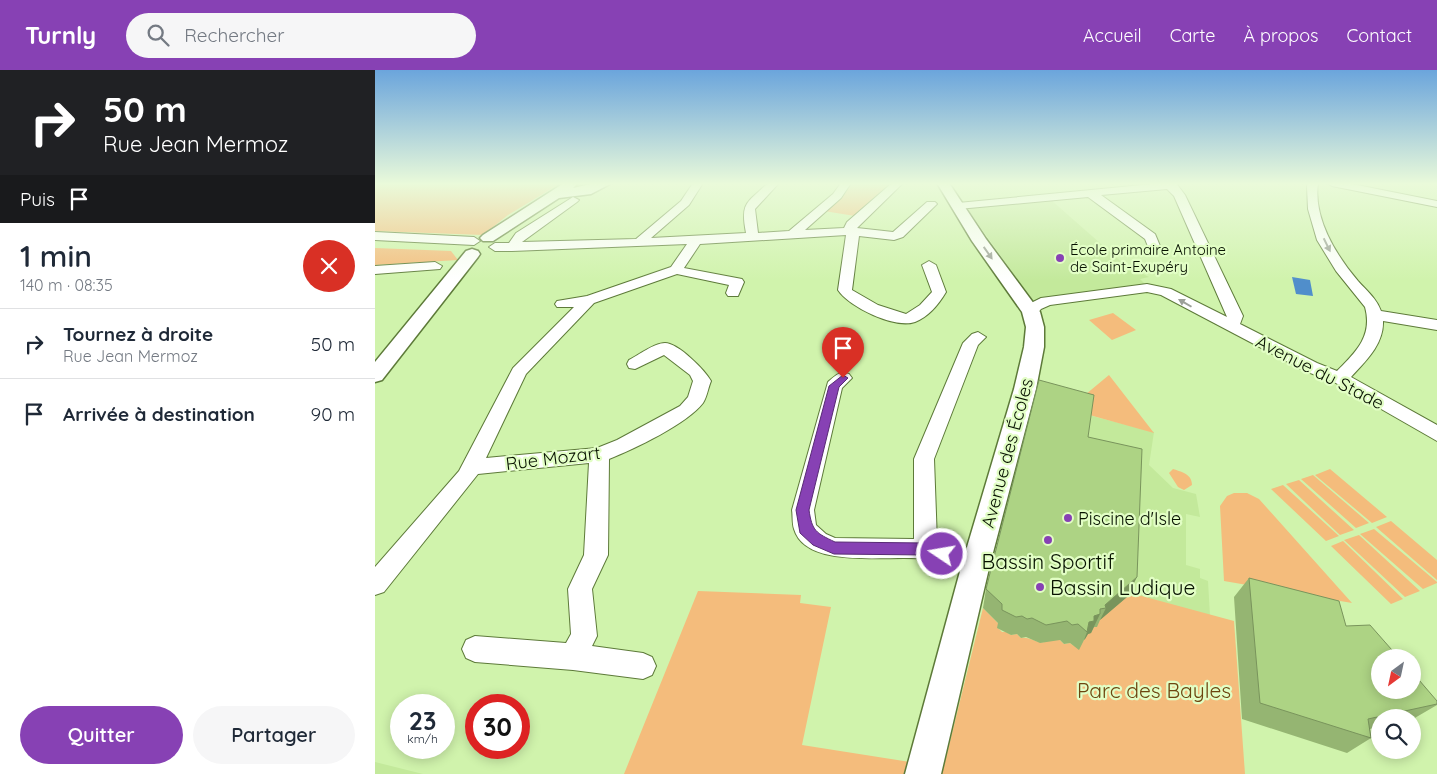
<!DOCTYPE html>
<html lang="fr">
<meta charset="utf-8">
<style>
:root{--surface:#fff;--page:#f6f6f7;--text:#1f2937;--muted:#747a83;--line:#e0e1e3;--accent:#8741b4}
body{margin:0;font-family:Quicksand,sans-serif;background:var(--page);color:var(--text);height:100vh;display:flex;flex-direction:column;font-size:19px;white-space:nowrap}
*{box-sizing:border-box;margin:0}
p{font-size:16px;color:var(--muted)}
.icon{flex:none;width:28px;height:28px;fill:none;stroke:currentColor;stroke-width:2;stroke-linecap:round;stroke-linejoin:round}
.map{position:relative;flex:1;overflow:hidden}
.panel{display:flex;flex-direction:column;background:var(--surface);width:375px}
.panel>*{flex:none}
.banner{background:#202124;color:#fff;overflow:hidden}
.needle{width:32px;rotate:213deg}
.tools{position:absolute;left:996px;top:579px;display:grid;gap:10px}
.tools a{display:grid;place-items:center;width:50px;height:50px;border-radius:50%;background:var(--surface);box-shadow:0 2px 12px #0003;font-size:25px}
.speed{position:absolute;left:15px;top:624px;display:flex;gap:10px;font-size:25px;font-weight:700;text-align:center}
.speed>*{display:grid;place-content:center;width:65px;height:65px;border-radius:50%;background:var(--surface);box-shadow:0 2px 12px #0003;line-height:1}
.speed small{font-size:12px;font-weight:400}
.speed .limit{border:8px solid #d22;background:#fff;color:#111}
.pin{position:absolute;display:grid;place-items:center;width:42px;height:42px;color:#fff;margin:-51px -21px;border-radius:50% 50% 50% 0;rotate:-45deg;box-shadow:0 0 5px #0007}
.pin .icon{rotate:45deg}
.me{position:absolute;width:55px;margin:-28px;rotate:282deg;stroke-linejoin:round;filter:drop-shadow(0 0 4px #0008)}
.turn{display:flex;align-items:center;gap:18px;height:105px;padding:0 20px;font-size:22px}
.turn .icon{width:65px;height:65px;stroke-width:2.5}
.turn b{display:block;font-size:35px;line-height:42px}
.then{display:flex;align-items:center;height:48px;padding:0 20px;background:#0003;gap:10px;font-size:19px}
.round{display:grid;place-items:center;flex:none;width:52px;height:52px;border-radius:26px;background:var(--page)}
.summary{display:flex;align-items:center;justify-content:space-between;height:85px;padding:0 20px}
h1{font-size:30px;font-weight:600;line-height:38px}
.cta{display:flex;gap:10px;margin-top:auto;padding:10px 20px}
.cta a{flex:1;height:58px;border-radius:30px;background:var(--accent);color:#fff;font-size:20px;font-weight:600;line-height:58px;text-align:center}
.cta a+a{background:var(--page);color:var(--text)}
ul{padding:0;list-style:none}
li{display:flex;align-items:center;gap:15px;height:70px;padding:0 20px;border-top:1px solid var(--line)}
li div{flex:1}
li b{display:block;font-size:19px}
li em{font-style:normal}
header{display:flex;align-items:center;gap:30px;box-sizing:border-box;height:70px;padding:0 25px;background:var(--accent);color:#fff}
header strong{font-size:24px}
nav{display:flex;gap:28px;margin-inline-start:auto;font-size:18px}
.search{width:350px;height:45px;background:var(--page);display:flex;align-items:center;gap:12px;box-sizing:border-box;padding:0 18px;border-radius:28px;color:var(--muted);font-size:19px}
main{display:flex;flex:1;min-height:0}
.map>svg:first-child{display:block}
.built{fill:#c3e99b}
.green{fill:#f4bc7c}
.water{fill:#508ecb}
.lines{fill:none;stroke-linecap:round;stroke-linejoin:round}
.minor-casing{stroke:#5d7a39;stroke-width:2}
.tertiary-casing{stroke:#5d7a39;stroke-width:3}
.minor{fill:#fff;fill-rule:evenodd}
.tertiary{fill:#fff;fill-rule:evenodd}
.wall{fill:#95b572}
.shaded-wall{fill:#79945c}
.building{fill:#add384;stroke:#79945c}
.oneway{fill:#9ca099}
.route{fill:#8741b4;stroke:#582a75}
.poi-dot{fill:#8741b4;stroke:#e2fec5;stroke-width:2}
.labels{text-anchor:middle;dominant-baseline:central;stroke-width:4.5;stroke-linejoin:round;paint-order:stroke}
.far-poi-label{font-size:15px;fill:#071200;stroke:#e2fec5;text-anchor:start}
.street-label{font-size:18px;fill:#071200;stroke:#e2fec5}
.poi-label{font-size:18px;fill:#071200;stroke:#e2fec5;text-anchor:start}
.near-poi-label{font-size:21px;fill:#071200;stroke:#e2fec5}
.near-park-label{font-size:21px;fill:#6d450f;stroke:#e2fec5}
</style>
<header>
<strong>Turnly</strong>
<div class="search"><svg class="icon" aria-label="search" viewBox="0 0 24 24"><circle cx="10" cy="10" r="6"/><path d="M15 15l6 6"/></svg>Rechercher</div>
<nav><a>Accueil</a><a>Carte</a><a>À propos</a><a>Contact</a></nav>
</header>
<main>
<section class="panel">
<div class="banner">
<div class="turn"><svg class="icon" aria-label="right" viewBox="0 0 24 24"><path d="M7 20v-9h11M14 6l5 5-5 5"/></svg><div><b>50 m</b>Rue Jean Mermoz</div></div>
<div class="then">Puis<svg class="icon" aria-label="arrive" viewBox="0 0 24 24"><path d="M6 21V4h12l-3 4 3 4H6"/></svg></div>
</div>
<div class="summary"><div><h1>1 min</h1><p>140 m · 08:35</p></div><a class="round" style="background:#d93025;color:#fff"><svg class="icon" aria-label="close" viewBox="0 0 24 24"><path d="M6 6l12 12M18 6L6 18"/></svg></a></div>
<ul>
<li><svg class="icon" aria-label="right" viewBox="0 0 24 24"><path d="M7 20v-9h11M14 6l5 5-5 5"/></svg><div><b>Tournez à droite</b><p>Rue Jean Mermoz</p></div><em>50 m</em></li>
<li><svg class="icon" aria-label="arrive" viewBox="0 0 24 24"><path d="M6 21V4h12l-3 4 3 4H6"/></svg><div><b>Arrivée à destination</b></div><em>90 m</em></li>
</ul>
<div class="cta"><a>Quitter</a><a>Partager</a></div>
</section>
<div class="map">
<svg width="1062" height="704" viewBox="0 0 1062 704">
<rect width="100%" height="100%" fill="#d0f3ac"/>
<path class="built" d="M676,130L750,195L774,207L765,209L773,217L659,232L593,140L595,138Z
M713,345L779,362L774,395L798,418L821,424L825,447L811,444V495L825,499V508L833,511L835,546L752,522L707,387Z
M0,692L48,704H0Z"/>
<path class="green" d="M0,113H186L133,145L108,165L0,161Z
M475,113H516L480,146L449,141L469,122Z
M0,178L76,181L83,190L0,195Z
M738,243L761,260L737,270L714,250Z
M734,305L779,363L693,339Z
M798,399C807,402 817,404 817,415L809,420L803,417L794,403Z
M955,399L1012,447L997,453L940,405Z
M938,405L994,453L981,458L926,409Z
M924,410L979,460L965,465L911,414Z
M908,415L964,466L951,471L896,419Z
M859,423H872L884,429L977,533L849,511L845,436L852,426Z
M1016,451L1062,490V510L1001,457Z
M999,459L1062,512V513L1048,519L985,464Z
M984,465L1045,521L1030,527L969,470Z
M968,471L1028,529L1016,534L956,476Z
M323,521L426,525L425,533L456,537L427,675L535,692L529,704H249Z
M752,522L859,551L870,704H567L608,538L623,553V558L627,562H631L636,565L642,564L646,568C655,566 662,574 670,572L671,568L685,570L689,574L695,573L699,576Z"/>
<path class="water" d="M917,207L935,210L938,226L921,224Z"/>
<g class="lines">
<defs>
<path id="minor" d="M318,113H328L314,135L276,168L371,163C365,132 372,133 393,113H404L380,139L383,163L414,161L458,124L466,113H476L466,128L430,160L469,158L472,152L517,113H528L482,158L518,162L552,132H560L562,134L528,167L519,170L484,166L477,220L503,235L531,244L545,235L557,222L547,195L554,191L561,195L571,222C564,234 553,247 540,252C520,259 474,237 463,220L471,165L325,174L309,198L367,209L369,212L363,226H353L351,223L354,215L302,204L219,233L151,304L111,388L222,378L242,370L305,336L313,327L318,311L315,305L289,285L260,299L254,298L252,294L254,290C264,285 279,273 290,273C303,273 330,300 336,311C333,318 332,327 328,333C312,354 259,379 234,389L233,485L217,519L222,566L217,576L268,583L277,587L281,596L277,605L268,609L198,600L100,592L91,588L87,579L91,570L100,566L191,573L196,564L193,519L209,485L214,393L103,404L9,522L0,525V497L84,401L138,298L199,237H182L180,234L182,231L212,226L296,197L312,174L137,181H120L114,177L120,173H134L141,163L198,127L204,130L202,132L147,172L261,169L306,131Z
M788,113H801L810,125L868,246L865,254L942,293L962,301C981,282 998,266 990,237L961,201L942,170L933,139L932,116L933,113H943C938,148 961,185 983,211C991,220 1002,229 1006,241L1062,250V260L1008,251C1009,274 991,291 976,307L1062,355V371L959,312L930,301L786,225L772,222L675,235L666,239L661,245H651L648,242L656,233L666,228L772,214L796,219L852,247L799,126L792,119L726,125L780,164L785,176L779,180L774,179L770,169L713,127L583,139L577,136L583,133Z
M952,113H972L1062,131V137L957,116Z
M0,162L99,167L105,171L99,175L0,170Z
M60,192L67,196L65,199L0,204V196Z
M603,262L611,267L603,275L559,389L562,472L609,487L613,494L609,501C591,508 570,491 551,489C518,484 431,501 419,459C417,453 418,446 417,440L453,312C460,306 464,301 474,304L477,308L467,318L439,440L441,455L451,464L460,468L539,469V389L588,273L597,264Z"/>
<path id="tertiary" d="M189,113H203L198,118L220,113H237L216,124L184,128L118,171H108L105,168L108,165Z
M562,113H574L611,169L665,242L669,257V277L661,319L615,494L566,704H530L587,494L639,319L649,277L651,257L647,242L597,171Z
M97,179L103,181L105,184L103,187L7,310L0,312V292L91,181Z"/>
</defs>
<use href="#minor" class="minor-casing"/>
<use href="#tertiary" class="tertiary-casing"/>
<use href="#minor" class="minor"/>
<use href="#tertiary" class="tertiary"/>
</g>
<path class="wall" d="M713,367L752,527L725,550L722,557H719L716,563L713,564L710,569L709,570L704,580L695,573L689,574L685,570L665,573L651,567L646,568L642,564L636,565L622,558L623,553L608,538L611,519Z
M874,508L971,556L1062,631V635L1038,649V648H1005V657L995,659L996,668L972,683L867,649L859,527Z"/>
<path class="shaded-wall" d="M762,507L752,527L725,550L731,538L730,535Z
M725,544L716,563L713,564L710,569L709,570L712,562L714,552L719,546Z"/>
<path class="building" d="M664,310L719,325L713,367L767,379L762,507L730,535L731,538L725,539V544L719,546V551L714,552L712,562L703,554L697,555L692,551L671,555L657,548L652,549L647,546L641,547L627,540V534L611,519Z
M874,508L964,531L971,556L995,555L1024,588H1005V620H1038V603L1062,631V634L993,649L996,668L885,633Z"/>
<defs><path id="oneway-solid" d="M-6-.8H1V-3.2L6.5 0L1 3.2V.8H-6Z" transform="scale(1.25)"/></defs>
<g class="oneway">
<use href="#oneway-solid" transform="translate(952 175) rotate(64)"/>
<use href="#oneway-solid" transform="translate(613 183) rotate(55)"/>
<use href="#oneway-solid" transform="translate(810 233) rotate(-150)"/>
</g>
<linearGradient id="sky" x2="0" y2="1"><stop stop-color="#6ba5dc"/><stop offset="0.54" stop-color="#eafada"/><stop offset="1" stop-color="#eafada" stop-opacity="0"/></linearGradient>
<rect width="1062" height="211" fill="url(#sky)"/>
<path class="route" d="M468,305L473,308L464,317L434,440C437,461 441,463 460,472L551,473L572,480L574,484L572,489L567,490L551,485L459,484L438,475L425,463L421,440L454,316Z"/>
<g class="poi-dot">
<circle cx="685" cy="188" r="5"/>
<circle cx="693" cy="448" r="5"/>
<circle cx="673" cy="470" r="5"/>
<circle cx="665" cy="517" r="5"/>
</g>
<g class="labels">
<g class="far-poi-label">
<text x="695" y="179">École primaire Antoine<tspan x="695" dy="17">de Saint-Exupéry</tspan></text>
</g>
<g class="street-label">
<text transform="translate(945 302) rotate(27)">Avenue du Stade</text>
<text transform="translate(632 383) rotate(-75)">Avenue des Écoles</text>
<text transform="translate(178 388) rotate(-7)">Rue Mozart</text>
</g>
<g class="poi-label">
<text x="703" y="448">Piscine d'Isle</text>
</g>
<g class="near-poi-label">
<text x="673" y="491">Bassin Sportif</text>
<text x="675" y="517" text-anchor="start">Bassin Ludique</text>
</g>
<g class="near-park-label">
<text x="779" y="620">Parc des Bayles</text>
</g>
</g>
</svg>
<div class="tools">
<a><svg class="needle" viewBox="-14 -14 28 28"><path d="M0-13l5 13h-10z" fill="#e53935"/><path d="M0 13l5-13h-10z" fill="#747a83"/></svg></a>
<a><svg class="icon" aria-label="search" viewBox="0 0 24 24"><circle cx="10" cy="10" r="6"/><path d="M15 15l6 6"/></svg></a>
</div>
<div class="speed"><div>23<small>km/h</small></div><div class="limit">30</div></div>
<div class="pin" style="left:468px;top:308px;background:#d93025"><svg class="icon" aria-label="arrive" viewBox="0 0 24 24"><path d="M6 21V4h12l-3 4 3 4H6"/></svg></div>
<svg class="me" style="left:567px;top:484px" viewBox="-20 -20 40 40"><circle r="17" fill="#8741b4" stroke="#fff" stroke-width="3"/><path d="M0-11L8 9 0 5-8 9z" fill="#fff"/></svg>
</div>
</main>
